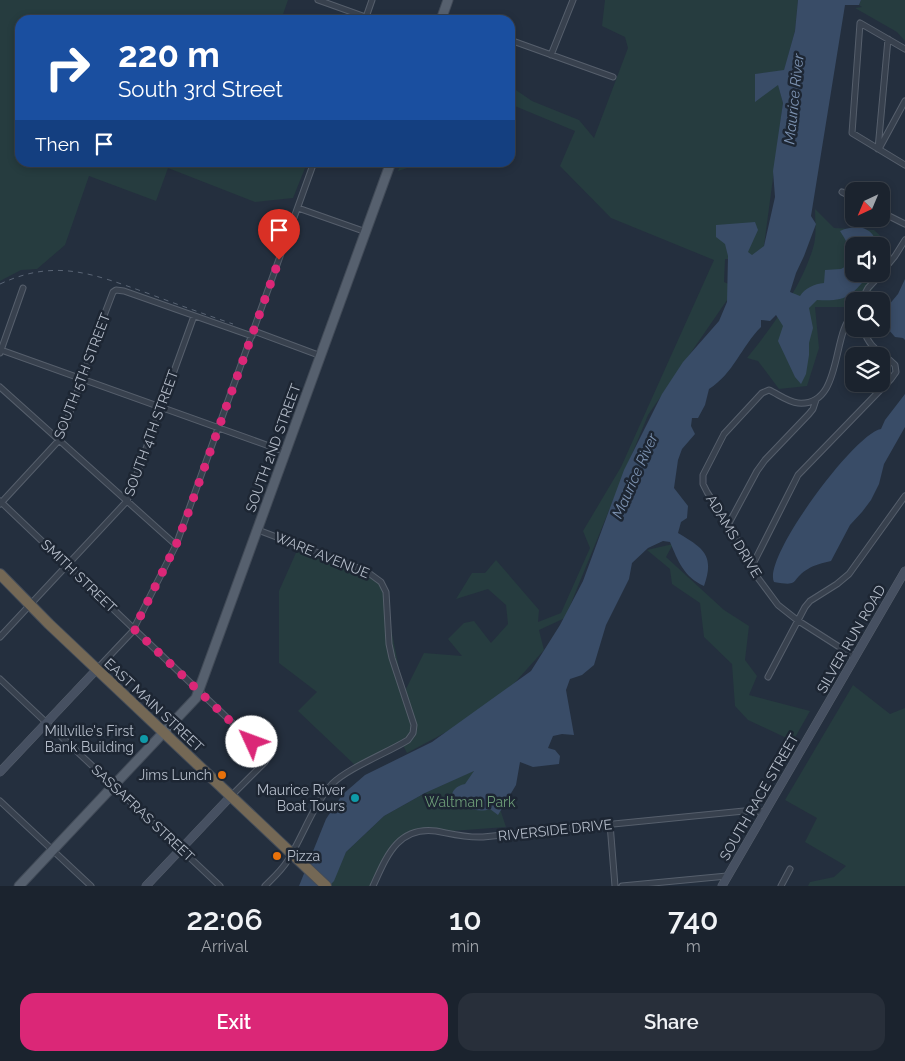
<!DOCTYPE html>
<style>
:root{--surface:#1b232e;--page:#282f3a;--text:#f1f3f6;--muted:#a0a4aa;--line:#39404a;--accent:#db2777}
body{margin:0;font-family:Raleway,sans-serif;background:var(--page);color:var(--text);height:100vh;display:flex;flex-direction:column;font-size:19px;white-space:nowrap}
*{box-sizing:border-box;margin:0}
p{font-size:16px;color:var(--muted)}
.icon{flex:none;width:28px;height:28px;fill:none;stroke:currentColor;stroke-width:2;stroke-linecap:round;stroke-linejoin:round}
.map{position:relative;height:886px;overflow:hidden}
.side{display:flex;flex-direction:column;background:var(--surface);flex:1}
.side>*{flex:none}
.banner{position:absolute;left:15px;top:15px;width:500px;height:152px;border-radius:15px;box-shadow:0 2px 8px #0003,0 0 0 1px var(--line);background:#1a4fa0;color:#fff;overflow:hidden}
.needle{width:32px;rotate:224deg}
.tools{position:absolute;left:845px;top:182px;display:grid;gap:10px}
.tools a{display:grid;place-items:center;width:45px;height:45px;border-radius:10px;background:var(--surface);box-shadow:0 2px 8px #0003,0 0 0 1px var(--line);font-size:25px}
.pin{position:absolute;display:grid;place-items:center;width:42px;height:42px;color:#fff;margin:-51px -21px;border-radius:50% 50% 50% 0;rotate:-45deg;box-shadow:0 0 5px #0007}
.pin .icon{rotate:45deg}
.me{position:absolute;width:55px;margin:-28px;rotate:313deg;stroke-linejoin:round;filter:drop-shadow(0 0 4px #0008)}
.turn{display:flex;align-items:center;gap:18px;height:105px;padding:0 20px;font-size:22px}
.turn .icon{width:65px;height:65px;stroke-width:2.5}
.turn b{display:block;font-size:35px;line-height:42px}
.then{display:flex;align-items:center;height:48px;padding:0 20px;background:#0003;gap:10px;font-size:19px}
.eta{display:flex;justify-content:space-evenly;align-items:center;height:85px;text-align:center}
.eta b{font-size:30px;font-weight:600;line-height:35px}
.action{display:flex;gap:10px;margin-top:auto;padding:10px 20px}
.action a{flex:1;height:58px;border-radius:15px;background:var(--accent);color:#fff;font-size:20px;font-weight:600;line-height:58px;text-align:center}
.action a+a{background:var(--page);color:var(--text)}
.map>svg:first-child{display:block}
.green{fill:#263c3f;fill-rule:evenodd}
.water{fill:#394c67}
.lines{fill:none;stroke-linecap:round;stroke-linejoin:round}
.street-casing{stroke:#565f6c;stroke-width:7}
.secondary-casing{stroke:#565f6c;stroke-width:9}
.primary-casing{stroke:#414a57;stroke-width:11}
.highway-casing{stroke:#434c59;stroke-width:12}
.street{stroke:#38414e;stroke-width:5}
.secondary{stroke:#465061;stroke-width:8}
.primary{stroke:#56606e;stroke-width:9}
.highway{stroke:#746855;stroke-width:10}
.rail{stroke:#5a6575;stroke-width:1;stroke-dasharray:5 5;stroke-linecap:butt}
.route{stroke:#db2777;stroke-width:9;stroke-dasharray:0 16.2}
.culture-dot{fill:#0f9aa8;stroke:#1d2633;stroke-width:2}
.food-dot{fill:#e8710a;stroke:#1d2633;stroke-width:2}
.labels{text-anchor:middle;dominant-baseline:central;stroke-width:5;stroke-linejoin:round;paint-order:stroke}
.street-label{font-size:14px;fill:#b4bcc9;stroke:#1d2633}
.poi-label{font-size:14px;fill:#b4bcc9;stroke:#1d2633;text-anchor:end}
.park-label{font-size:14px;fill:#6b9a76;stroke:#1d2633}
.water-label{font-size:15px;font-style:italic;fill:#7c92b1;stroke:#1d2633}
</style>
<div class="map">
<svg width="905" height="886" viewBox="0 0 905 886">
<rect width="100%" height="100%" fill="#242f3e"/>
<path class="green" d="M0,0H288L281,20H20V162L307,163L293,198L255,202L168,168L156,201L89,176L65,245L37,269L21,270L0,281Z
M605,0H798L795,31L784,71L756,74L755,101L778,84L783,103L763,253L753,260L725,259L724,282L736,287L648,415L565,618L539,630L544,650L493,707L407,753L402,743L357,767L298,711L317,692L279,663V591L299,546L382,584L404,693L424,653L462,656L448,639L464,623L474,621L491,643L508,624L506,605L488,589L456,599L472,573H485L496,560L539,610L538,622L561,613L590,548L583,531L621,467L714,260L611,218L560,166L575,131L510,104V86L532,101L579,120L594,138L628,48L625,37L602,26Z
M861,0H905V41L897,32L855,8L862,7L859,5Z
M401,163H423L398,171Z
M815,209L834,228L874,230L886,241L890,264L864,301H854V307H815L819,348L807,386L779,389L758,361L747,358C772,327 802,286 813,248C817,236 815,221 815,209ZM854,246H881V274H854Z
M673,544L666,557L724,610L749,626L745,660L757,676L749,695L810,711L793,741L748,720L735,706L732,664L704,637L700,603L672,584L670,569L647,550Z
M853,685L890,714L905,708V886H808L810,882L834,877L846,866L805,842L817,818L785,800Z
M475,770L492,785L506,827L411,834L396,841L373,886H326L346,852L384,816L425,793Z"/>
<path class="water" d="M798,0H861L859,5H845L811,216L816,224L804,256L796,273L790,292L800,296C805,288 814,284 824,283L825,270L841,269L850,264C852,250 847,242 840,231C857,224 873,226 878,246H854V274H869C852,296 846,302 817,300L809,308L813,328L809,343V355L806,374L801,384L795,377L778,341L783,326L776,315L770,321L761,320V327C741,347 734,373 709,389L705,405L698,418H692L691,426L695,434L682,449L678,460L674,488L688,506L687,518L681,522L678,533C703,548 715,555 704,586C684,577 678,561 670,542L663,541L648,548L632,563L629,579L606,625L594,665L582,675L570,679L566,690L574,735L562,734L553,736L548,748L555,750L560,756L559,764L533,767L520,762L516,785L498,815L490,809C477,814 463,806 451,799C452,790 456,786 465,784L474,771L425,793L384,816L346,852L334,881L329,886H299L326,819L342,795L365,775L432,742L531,671L560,625L583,581L624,470L662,394L683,362L719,321L727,302L728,256L725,244L716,237V225L755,222L758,230L748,252L752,255L764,246L775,197L773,171L783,103L778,85L755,102V74L784,70L795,31Z
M905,279V340L903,338L895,337L881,321L882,313L898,294Z
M905,394V427L884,464L879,484L871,500L862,512L850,525L831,561C823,563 814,565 808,569C789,580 802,587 774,582C762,558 855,433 881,429L885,420Z"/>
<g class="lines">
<defs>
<path id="street" d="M318,0L374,20
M442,17L452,20
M365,20L372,0
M510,40L613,77
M905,49L860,23L852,133L905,165
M551,55L573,0
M880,147L905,101
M878,149L888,39
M842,192L854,198
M298,208L366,232
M881,212L905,224
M881,273L895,256L905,240
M861,301L868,288L881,274
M854,314C831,330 844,407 798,403C788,402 778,394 769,390L762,393L724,434L703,475V484L707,492L753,564L758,578L778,605L797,620L855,657
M254,331L321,356
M1,350L286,452
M0,353L23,288
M0,387L176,545
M0,501L266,755L267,758L265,762L231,796
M0,504L61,438L105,313L113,292L116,290L124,291L252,336
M728,525L757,471L765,460L809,414L813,409L816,400
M258,530L366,571L381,582L386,592L389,644L392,658L414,725L413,733L408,740C387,753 348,768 332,784C313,805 303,836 288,860C282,870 273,878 265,886
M753,564L798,475L891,379L896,372L895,365C880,350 871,351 863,329
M0,637L127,501L194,316
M97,669L132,632L176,545L314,162
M768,677L805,607L810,601L837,584L849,574L905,496
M0,679L220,886
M0,801L91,886
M610,824L615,886
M373,886C386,858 397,826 436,831C452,834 466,838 483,837L744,811L765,812
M622,886L727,876
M781,886L790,869"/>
<path id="secondary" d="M0,772L97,669
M146,886L231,796
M722,886L905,571"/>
<path id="primary" d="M441,20L448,0
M19,886L196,698L391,162"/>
<path id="highway" d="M0,574L49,624L326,886"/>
</defs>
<use href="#street" class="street-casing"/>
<use href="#secondary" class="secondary-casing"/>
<use href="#primary" class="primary-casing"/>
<use href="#highway" class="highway-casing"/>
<use href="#street" class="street"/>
<use href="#secondary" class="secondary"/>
<use href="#primary" class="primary"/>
<use href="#highway" class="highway"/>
<path class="rail" d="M0,284C56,258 93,274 147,293C176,304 204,314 233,324"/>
</g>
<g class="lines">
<path class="route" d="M252,742L134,629L176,545L187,516L279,260"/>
</g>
<g class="culture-dot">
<circle cx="144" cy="739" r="5"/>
<circle cx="355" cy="798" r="5"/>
</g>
<g class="food-dot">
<circle cx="222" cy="775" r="5"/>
<circle cx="277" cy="856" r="5"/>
</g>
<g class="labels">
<g class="street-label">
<text transform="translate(82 376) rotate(-69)">SOUTH 5TH STREET</text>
<text transform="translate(151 433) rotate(-70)">SOUTH 4TH STREET</text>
<text transform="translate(273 448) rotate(-70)">SOUTH 2ND STREET</text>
<text transform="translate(734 536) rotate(59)">ADAMS DRIVE</text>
<text transform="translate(322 555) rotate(22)">WARE AVENUE</text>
<text transform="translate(79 576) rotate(44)">SMITH STREET</text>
<text transform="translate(851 639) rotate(-60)">SILVER RUN ROAD</text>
<text transform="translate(154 705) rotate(43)">EAST MAIN STREET</text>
<text transform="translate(759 797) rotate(-60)">SOUTH RACE STREET</text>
<text transform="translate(143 813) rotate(43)">SASSAFRAS STREET</text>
<text transform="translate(555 830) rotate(-6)">RIVERSIDE DRIVE</text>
</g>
<g class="poi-label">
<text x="134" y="731">Millville's First<tspan x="134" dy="16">Bank Building</tspan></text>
<text x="212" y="775">Jims Lunch</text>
<text x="345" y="790">Maurice River<tspan x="345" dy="16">Boat Tours</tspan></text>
<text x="287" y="856" text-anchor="start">Pizza</text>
</g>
<g class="park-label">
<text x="470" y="802">Waltman Park</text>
</g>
<g class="water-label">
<text transform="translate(794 99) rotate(-84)">Maurice River</text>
<text transform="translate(635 476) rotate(-66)">Maurice River</text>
</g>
</g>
</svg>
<div class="tools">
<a><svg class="needle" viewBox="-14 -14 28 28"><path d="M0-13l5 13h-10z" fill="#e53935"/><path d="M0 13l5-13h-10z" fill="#a0a4aa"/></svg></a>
<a><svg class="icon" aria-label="sound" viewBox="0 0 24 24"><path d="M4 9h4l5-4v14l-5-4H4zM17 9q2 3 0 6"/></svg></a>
<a><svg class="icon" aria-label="search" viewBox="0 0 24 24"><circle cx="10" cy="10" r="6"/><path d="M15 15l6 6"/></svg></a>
<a><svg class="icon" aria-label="layers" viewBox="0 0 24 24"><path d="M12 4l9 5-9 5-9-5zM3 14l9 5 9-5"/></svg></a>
</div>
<div class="pin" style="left:279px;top:260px;background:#d93025"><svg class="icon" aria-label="arrive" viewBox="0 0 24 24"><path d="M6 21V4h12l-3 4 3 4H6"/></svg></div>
<svg class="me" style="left:252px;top:742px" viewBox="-20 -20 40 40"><circle r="19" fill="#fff"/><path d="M0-13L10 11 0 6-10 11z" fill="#db2777"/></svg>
<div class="banner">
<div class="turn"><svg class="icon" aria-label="right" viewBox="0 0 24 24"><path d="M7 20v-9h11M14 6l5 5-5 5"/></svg><div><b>220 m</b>South 3rd Street</div></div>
<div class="then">Then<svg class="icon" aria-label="arrive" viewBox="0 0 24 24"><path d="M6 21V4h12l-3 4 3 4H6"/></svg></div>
</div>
</div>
<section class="side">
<div class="eta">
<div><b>22:06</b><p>Arrival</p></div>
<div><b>10</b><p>min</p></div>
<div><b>740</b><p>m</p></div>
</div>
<div class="action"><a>Exit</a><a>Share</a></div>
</section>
